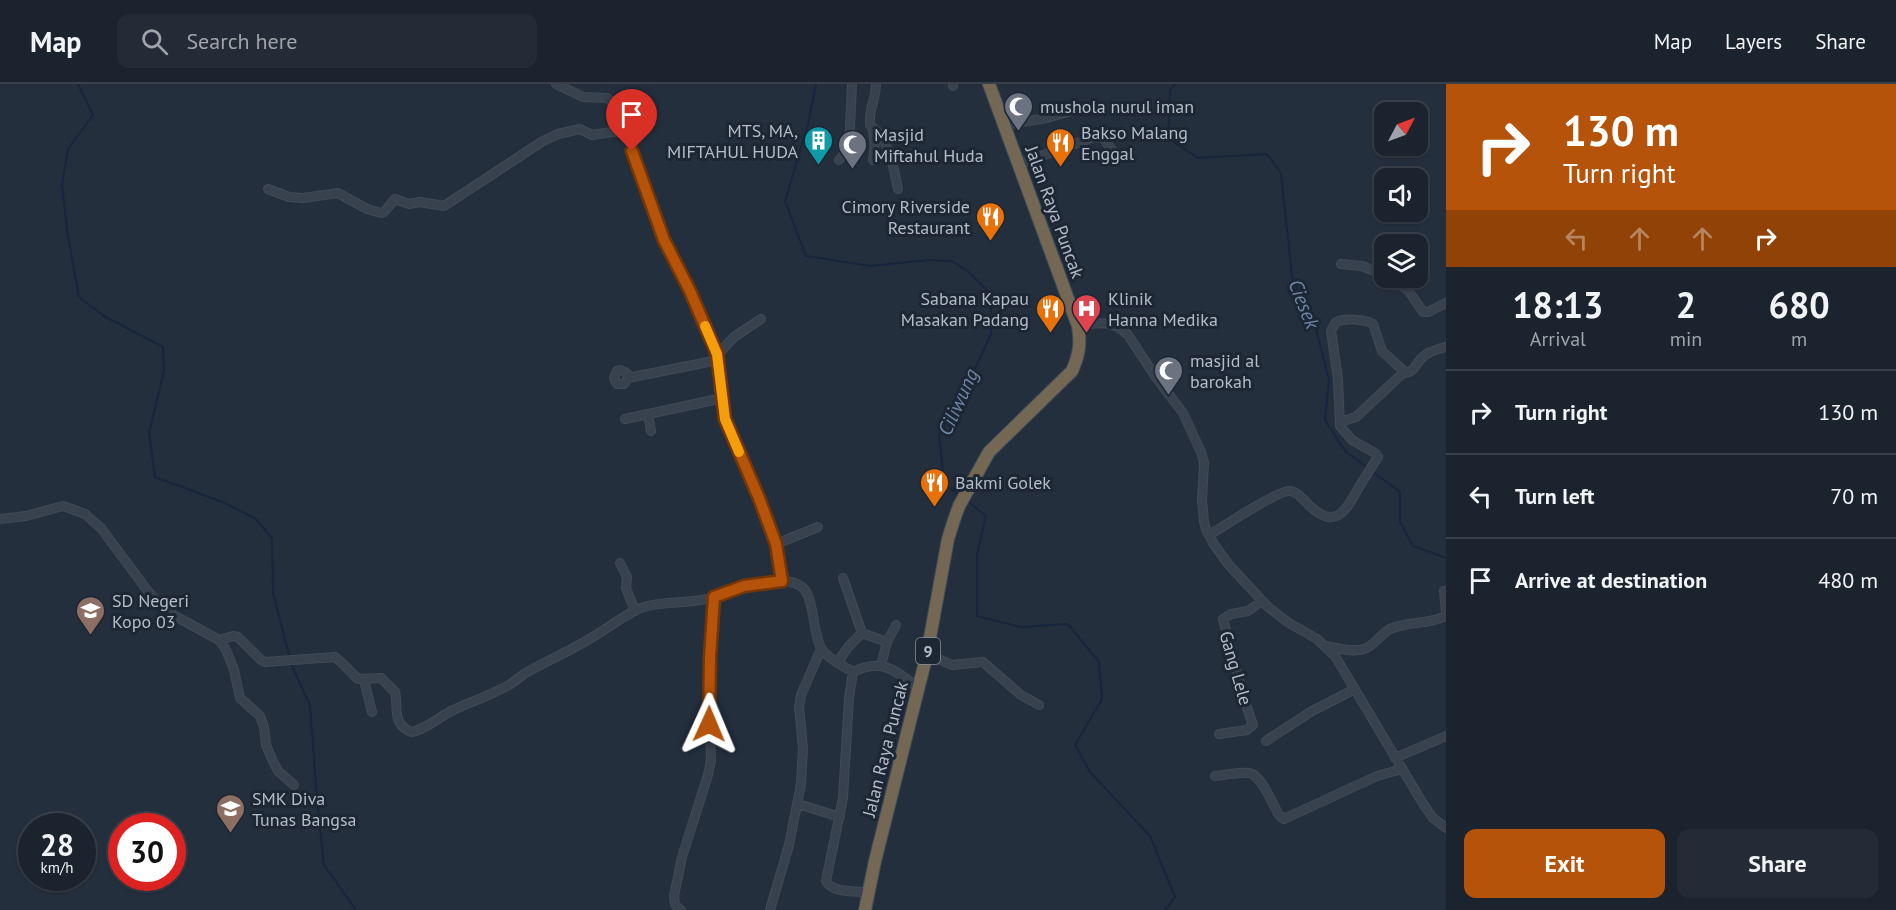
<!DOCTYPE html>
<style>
:root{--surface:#1b232e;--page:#242b36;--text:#f1f3f6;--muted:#a0a4aa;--line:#39404a;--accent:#b45309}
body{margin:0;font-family:"PT Sans",sans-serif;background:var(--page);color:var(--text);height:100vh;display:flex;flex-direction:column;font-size:22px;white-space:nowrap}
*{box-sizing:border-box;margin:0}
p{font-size:20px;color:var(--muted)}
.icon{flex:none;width:33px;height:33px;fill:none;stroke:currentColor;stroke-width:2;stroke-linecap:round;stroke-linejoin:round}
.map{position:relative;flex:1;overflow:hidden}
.details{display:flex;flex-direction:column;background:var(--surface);width:450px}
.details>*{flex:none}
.banner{background:#b45309;color:#fff;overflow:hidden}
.needle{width:39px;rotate:49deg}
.fabs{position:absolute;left:1374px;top:18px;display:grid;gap:12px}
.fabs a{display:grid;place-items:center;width:54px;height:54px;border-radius:12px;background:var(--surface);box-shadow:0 2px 4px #0004,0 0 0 2px var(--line);font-size:30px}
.speed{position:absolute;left:18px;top:729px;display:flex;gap:12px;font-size:30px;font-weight:700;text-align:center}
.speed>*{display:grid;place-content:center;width:78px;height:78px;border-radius:50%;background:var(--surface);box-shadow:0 2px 4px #0004,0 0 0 2px var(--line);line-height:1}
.speed small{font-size:15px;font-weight:400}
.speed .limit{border:9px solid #d22;background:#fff;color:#111}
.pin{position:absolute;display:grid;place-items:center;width:51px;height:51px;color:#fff;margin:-62px -26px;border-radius:50% 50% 50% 0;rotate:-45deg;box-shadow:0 0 6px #0007}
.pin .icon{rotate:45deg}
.me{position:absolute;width:66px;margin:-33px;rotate:1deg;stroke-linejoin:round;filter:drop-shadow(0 0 4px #0008)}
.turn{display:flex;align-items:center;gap:21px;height:126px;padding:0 18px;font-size:27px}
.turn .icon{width:78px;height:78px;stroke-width:2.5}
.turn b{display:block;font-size:42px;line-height:51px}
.lanes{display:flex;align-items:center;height:57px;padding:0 18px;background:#0003;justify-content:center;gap:30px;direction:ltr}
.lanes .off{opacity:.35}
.eta{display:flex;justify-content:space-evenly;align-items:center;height:102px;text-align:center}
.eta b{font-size:36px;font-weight:800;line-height:42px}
.cta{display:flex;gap:12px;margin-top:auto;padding:12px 18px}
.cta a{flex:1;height:69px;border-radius:12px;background:var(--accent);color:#fff;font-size:24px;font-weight:800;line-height:69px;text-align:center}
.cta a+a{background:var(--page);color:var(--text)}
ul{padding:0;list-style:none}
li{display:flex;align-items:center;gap:18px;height:84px;padding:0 18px;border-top:2px solid var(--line)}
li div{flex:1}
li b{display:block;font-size:22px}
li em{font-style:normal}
header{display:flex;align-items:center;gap:36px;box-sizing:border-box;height:84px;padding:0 30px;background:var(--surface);border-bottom:2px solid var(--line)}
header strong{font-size:28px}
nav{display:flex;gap:33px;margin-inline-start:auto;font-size:21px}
.search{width:420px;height:54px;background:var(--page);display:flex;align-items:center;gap:15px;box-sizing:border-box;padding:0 21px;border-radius:12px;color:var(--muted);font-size:22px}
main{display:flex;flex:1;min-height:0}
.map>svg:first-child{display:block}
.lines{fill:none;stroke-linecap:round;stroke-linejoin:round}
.stream{stroke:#17263c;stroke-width:2}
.minor-casing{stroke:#414a57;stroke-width:10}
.highway-casing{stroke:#434c59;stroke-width:14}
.minor{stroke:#38414e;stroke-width:8}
.highway{stroke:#746855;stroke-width:12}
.route-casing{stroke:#753606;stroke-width:15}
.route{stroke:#b45309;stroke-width:10}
.slow{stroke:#f59e0b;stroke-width:10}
.labels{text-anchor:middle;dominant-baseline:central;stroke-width:6;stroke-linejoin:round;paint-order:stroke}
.shield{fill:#1d2633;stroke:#878f9c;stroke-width:1.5}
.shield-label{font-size:16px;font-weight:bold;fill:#b4bcc9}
.poi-label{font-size:18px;fill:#b4bcc9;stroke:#1d2633;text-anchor:start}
.street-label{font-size:18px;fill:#b4bcc9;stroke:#1d2633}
.water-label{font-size:20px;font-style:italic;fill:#6d86a8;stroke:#1d2633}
</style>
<header>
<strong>Map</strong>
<div class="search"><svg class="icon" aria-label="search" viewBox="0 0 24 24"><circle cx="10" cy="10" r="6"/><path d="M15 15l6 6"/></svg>Search here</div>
<nav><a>Map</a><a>Layers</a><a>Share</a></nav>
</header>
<main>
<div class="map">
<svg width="1446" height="826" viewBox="0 0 1446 826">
<rect width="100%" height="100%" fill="#242f3e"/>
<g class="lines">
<path class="stream" d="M78,0L93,31L68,65L62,101L67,146L79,213L104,232L163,263L164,287L149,349L155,393L225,419L256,435L272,454L273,509L290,575
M816,0L808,40L785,117L806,172L871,182L928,176L952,177L970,189L987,206L992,231L991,250L967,302L939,350L944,400L959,411
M1175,0L1170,6L1168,54L1198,74L1267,70L1281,89L1292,193L1317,249L1329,296L1325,336L1345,367L1368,384
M1373,388L1400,408V438L1413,462L1446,474
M966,416L986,432L977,471V532L1021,543L1068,540L1099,578L1102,615L1075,661L1090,688L1150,752L1175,813L1165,826
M291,580L310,621L317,715L324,781L356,826"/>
<defs>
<path id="minor" d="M556,0L583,13L607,14L614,20L624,41L664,156L690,207L718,270L725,335L759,414L776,460L782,497
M953,0V2
M870,41C890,56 893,82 898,105
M1004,41L1047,34L1078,25
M839,76L849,65L852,0
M873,76C875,67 875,57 873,47C871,40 871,46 870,38C869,26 876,13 876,0
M1019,80L1094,53L1103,54L1116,71
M268,105L289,113L303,114L338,109L367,125L381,129L384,128L395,115L409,120L420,118L444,122L543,57L558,50L580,45L592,51L625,46
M1341,180L1362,182L1384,191
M1389,194L1408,206L1423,228H1428L1446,219
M1078,242C1096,238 1114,236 1128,251L1155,292L1183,329L1201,368L1204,379L1202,416L1204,438L1206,445L1213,459L1228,480L1268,523L1289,539L1317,555L1335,572L1422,718L1433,734L1446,744
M718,270L734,253L761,235
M628,294L627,289L620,286L617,287L614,294L617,300H624L628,294L718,276
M648,330L651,347
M625,335L723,314
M1340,338L1356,333L1404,288
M0,435L26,432L63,422L85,430L101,444L147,506L166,527L219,556L233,552L238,553L261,576L265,578L335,573L341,578L358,595L381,594L395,608C399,624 391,639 411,648C425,646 438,634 451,627C470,618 491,611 509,601C514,598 519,594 524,590C547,576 573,566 596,551C609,543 621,534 634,527C659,515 689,521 715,513C740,506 773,488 799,501C816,509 811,551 823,567C830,576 843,582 853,588C883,573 895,587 919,604
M1209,451C1221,444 1279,406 1289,407C1298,407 1305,418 1311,423C1336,446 1346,426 1358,405C1364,394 1371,384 1378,373L1375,369L1352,356L1340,342L1338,295L1331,247L1336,238C1345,234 1364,235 1373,240L1382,267L1406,289C1414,287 1415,282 1420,276C1427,268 1436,265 1446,263
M776,460L818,443
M620,479L627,493L626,504L635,527
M843,494L862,549
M1444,507L1446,527
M219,556L226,566L234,586L240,614L260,632L264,643L266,661L272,675L278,687L294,701
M1326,562C1337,564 1353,569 1364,565C1375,562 1380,550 1390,545C1407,537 1429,541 1446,532
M927,570L952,581L983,578L1021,611L1039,621
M837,579L849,562L862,549L887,558
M881,581L887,558L896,541
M853,588L849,614L843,714L826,797C832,809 855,807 867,808
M364,596L372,628
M1219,650L1247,646L1253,641L1243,612L1223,535L1231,530L1248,527L1262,517
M1266,657L1312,627L1355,605
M1395,674L1446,652
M1215,692C1226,691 1239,688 1249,689C1261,690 1273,721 1279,731L1284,735L1377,692L1402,685
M798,720L840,733
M681,826L675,821L674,812L682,773L708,691L711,676L709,621L714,514
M770,826L789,761L801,700L803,664L799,623L801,611L821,565"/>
<path id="highway" d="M865,826L875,777L927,570L948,455L954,436L959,422L989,368L1072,287C1079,271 1081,260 1078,242L989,0"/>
</defs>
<use href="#minor" class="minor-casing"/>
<use href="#highway" class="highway-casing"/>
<use href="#minor" class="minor"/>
<use href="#highway" class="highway"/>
</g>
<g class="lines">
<defs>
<path id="route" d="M632,67L664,156L690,207L717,270L725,335L759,414L776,460L782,497L744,502L714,513L710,573L709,640"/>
</defs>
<use href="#route" class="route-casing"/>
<use href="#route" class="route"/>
<path class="slow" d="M705,242L717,270L725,335L739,368"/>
</g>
<defs>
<symbol id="mosque-pin" viewBox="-11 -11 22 30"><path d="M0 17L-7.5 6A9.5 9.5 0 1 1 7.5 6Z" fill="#6b7280" stroke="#1d2633"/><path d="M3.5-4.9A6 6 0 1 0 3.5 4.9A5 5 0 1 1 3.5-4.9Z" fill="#fff"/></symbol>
<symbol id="building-pin" viewBox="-11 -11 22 30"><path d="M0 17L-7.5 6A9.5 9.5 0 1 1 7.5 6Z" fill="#0f9aa8" stroke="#1d2633"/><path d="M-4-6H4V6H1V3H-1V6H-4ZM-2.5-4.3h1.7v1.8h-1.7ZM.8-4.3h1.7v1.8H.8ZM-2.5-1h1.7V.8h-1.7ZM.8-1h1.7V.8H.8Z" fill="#fff"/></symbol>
<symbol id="restaurant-pin" viewBox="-11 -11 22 30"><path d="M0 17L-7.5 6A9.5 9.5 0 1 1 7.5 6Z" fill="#e8710a" stroke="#1d2633"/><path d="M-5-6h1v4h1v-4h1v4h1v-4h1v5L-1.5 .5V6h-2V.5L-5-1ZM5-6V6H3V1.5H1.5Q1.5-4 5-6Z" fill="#fff"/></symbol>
<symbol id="hospital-pin" viewBox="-11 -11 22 30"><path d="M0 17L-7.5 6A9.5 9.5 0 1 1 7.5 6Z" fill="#e0444e" stroke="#1d2633"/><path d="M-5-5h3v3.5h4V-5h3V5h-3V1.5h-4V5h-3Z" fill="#fff"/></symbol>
<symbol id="school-pin" viewBox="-11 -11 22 30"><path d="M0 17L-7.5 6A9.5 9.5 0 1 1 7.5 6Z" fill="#8d6e63" stroke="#1d2633"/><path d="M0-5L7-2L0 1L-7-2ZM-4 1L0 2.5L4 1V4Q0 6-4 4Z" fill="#fff"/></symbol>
</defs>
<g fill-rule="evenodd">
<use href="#mosque-pin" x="1002" y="6" width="33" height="45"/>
<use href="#building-pin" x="802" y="40" width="33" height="45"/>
<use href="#restaurant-pin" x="1044" y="42" width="33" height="45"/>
<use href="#mosque-pin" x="836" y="44" width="33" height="45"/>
<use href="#restaurant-pin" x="974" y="116" width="33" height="45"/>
<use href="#restaurant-pin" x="1034" y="208" width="33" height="45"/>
<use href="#hospital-pin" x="1070" y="208" width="33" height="45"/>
<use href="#mosque-pin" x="1152" y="270" width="33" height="45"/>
<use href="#restaurant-pin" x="918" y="382" width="33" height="45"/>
<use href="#school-pin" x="74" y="510" width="33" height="45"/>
<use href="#school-pin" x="214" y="708" width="33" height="45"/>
</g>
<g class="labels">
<rect class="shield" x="916" y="554" width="24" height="26" rx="4.5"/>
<g class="shield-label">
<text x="928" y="567">9</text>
</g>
<g class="poi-label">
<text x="1040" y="22">mushola nurul iman</text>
<text x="798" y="46" text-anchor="end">MTS, MA,<tspan x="798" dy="21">MIFTAHUL HUDA</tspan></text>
<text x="1081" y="48">Bakso Malang<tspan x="1081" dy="21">Enggal</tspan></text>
<text x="874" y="50">Masjid<tspan x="874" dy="21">Miftahul Huda</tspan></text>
<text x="970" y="122" text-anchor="end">Cimory Riverside<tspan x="970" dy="21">Restaurant</tspan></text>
<text x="1029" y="214" text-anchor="end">Sabana Kapau<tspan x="1029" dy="21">Masakan Padang</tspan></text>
<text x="1108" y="214">Klinik<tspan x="1108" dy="21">Hanna Medika</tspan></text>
<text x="1190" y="276">masjid al<tspan x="1190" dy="21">barokah</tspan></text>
<text x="955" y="398">Bakmi Golek</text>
<text x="112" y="516">SD Negeri<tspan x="112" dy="21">Kopo 03</tspan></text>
<text x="252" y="714">SMK Diva<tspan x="252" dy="21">Tunas Bangsa</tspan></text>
</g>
<g class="street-label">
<text transform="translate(1055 128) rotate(70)">Jalan Raya Puncak</text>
<text transform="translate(1236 584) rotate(74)">Gang Lele</text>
<text transform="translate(885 665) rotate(-76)">Jalan Raya Puncak</text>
</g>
<g class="water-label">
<text transform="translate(1304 220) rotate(68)">Ciesek</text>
<text transform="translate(958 318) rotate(-66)">Ciliwung</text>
</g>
</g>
</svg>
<div class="fabs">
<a><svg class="needle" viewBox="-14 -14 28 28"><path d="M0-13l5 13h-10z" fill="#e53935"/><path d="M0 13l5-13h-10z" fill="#a0a4aa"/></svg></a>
<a><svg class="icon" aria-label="sound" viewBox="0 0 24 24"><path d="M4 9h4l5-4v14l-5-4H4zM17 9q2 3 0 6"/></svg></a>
<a><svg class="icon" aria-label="layers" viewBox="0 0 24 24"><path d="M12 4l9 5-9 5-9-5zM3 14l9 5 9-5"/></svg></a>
</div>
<div class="speed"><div>28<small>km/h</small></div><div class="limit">30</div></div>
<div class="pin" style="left:632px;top:67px;background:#d93025"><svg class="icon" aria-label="arrive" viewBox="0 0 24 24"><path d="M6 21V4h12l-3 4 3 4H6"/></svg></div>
<svg class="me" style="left:709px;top:640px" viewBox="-20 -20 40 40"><path d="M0-17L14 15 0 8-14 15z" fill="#b45309" stroke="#fff" stroke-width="4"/></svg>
</div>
<section class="details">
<div class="banner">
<div class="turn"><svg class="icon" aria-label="right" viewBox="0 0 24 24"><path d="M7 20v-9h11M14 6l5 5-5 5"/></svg><div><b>130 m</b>Turn right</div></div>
<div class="lanes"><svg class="icon off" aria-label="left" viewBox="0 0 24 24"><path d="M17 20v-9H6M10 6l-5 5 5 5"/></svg><svg class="icon off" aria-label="ahead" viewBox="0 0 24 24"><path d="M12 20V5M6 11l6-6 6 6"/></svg><svg class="icon off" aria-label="ahead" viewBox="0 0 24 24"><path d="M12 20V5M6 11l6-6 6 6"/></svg><svg class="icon" aria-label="right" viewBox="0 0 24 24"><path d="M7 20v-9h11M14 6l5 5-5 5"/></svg></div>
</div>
<div class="eta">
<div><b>18:13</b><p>Arrival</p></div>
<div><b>2</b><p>min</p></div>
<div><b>680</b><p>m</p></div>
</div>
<ul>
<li><svg class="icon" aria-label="right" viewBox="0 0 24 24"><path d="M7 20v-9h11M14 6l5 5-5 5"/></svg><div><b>Turn right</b></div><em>130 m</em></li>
<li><svg class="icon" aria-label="left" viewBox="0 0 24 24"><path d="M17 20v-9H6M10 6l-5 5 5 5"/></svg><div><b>Turn left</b></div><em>70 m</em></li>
<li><svg class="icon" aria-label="arrive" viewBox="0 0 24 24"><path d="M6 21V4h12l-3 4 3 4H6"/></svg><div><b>Arrive at destination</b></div><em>480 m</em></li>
</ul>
<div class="cta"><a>Exit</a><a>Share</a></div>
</section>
</main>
